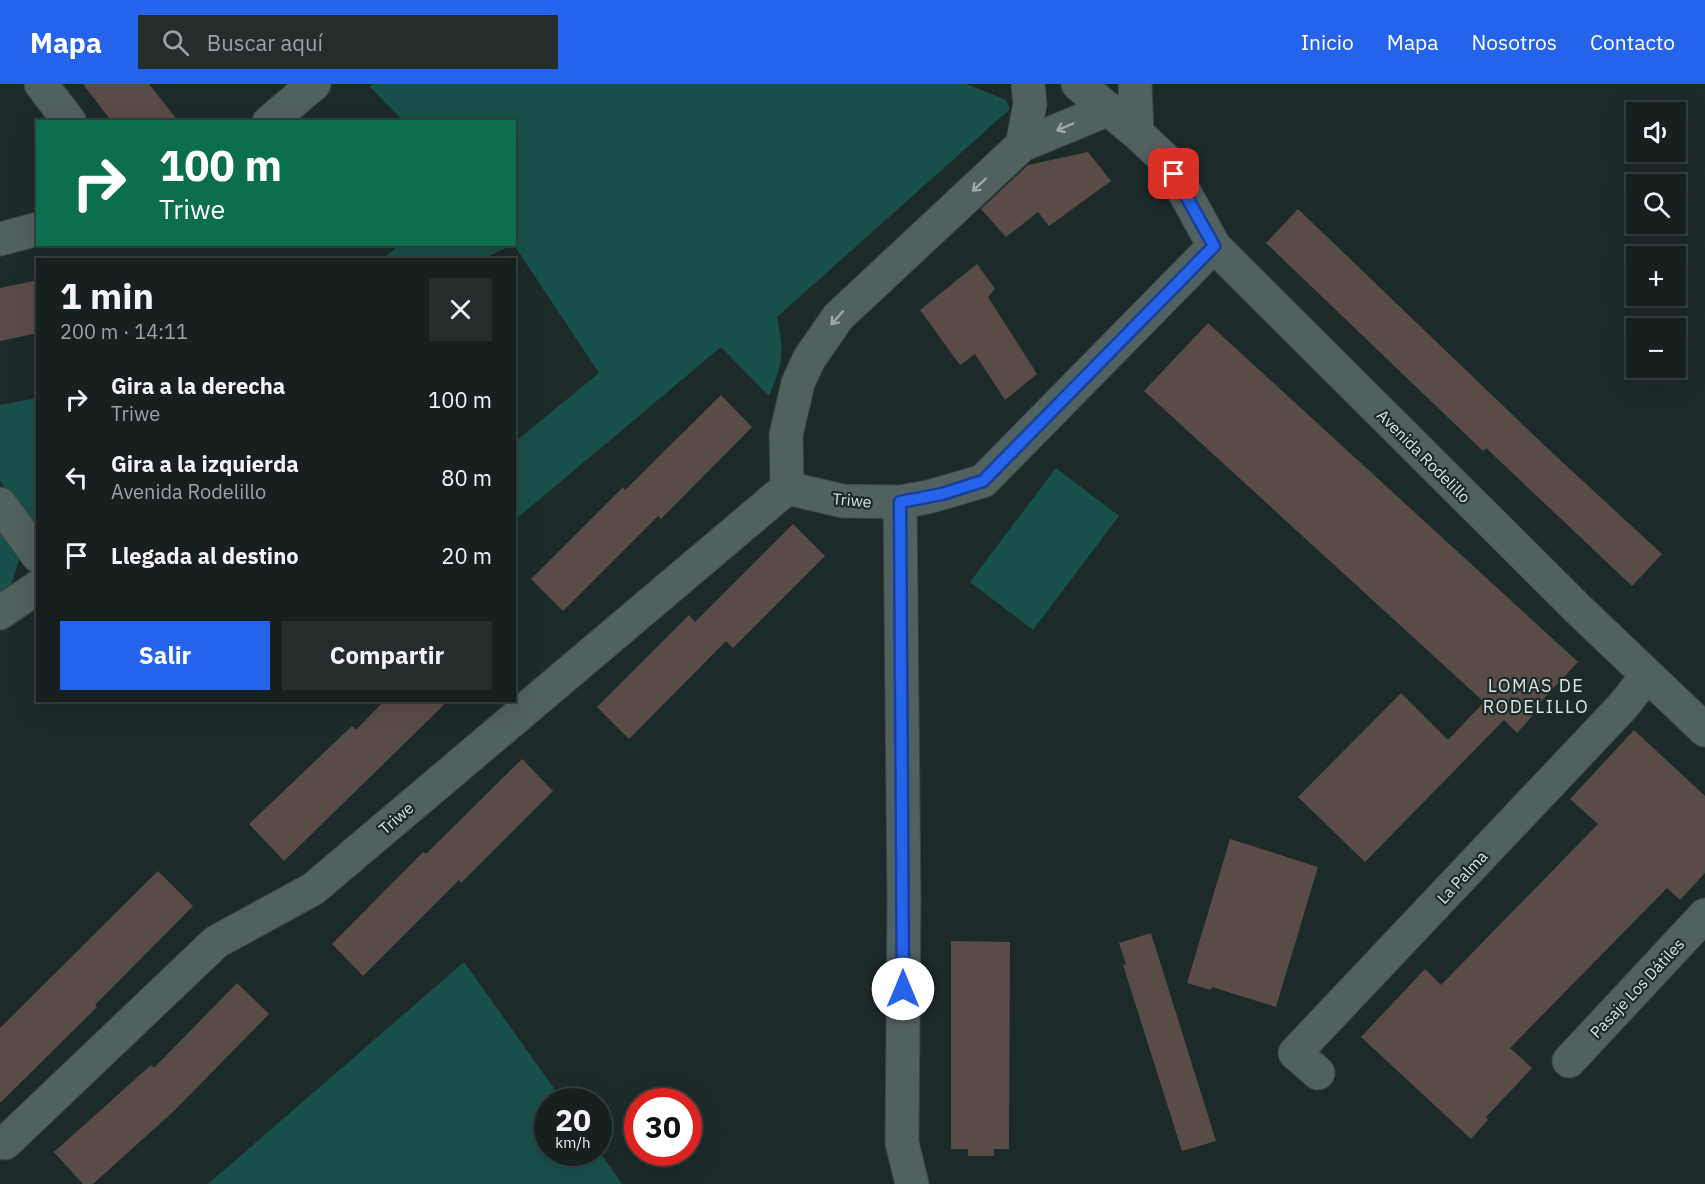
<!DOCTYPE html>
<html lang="es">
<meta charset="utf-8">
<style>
:root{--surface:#15201f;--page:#222d2c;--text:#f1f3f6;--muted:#9da3a4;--line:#343e3d;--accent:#2563eb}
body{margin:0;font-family:"IBM Plex Sans",sans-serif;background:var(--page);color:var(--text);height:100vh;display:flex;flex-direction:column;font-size:22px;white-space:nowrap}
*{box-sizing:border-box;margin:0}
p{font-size:20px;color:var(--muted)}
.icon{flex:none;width:33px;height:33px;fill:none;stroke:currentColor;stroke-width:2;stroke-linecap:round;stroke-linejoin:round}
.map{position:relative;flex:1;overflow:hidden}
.details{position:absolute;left:36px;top:174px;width:480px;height:444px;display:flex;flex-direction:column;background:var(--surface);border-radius:0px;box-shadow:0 6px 24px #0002,0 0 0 2px var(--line)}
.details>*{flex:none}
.top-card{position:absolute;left:36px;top:36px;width:480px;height:126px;border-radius:0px;box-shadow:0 6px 24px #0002,0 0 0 2px var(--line);background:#0b6e4f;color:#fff;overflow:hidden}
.fabs{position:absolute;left:1626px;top:18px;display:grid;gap:12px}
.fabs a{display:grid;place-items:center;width:60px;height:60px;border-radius:0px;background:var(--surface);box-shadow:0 6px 24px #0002,0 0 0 2px var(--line);font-size:30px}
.speed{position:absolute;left:534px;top:1004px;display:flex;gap:12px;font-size:30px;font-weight:700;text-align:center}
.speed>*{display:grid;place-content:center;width:78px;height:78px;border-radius:50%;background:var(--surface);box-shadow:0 6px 24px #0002,0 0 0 2px var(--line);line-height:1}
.speed small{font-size:15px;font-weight:400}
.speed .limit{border:9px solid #d22;background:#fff;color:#111}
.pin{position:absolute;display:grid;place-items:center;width:51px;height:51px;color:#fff;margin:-26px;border-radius:12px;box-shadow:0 3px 9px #0006}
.me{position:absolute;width:66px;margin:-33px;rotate:0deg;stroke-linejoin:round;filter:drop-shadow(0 0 4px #0008)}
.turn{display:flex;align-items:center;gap:21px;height:126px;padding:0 24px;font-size:27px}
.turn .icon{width:78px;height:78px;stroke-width:2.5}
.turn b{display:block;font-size:42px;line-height:51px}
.round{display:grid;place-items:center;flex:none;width:63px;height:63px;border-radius:0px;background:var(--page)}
.headline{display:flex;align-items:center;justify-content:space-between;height:102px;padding:0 24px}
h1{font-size:36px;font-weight:700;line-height:45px}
.primary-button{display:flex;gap:12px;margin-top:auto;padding:12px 24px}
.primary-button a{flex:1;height:69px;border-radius:0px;background:var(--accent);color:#fff;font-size:24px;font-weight:700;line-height:69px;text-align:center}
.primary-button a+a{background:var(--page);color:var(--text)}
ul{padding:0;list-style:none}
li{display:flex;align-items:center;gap:18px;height:78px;padding:0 24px}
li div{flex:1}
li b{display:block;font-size:22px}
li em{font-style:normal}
header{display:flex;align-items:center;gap:36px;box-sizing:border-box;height:84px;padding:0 30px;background:var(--accent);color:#fff}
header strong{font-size:28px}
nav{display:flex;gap:33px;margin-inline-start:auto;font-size:21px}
.search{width:420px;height:54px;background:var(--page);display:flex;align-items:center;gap:15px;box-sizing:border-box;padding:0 21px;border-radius:0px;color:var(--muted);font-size:22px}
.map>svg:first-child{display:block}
.green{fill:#18504a}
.building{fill:#594c47}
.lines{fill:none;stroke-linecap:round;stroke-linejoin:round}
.minor-casing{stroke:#394543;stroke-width:35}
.minor{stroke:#51615f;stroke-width:33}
.oneway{stroke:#9daaa8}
.route-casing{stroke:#184099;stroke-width:15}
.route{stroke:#2563eb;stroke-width:10}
.labels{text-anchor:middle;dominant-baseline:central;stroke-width:4.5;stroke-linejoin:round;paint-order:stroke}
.street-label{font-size:16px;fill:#dbe5e3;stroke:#1c2a29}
.neighbourhood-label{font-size:18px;letter-spacing:1.5px;fill:#dbe5e3;stroke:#1c2a29}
</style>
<header>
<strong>Mapa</strong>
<div class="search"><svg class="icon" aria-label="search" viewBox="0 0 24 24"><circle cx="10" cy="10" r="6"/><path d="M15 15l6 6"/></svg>Buscar aquí</div>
<nav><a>Inicio</a><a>Mapa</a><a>Nosotros</a><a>Contacto</a></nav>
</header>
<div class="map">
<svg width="1705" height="1100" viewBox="0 0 1705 1100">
<rect width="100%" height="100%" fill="#1c2a29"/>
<path class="green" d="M373,0H966L1006,16L1010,25L777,233C784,272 784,275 769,312L721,263L515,436V358L599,289L514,161V38L403,37L370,3Z
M399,161V160L513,161L482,175L390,176L386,172Z
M37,314V449L0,397V321Z
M1056,384L1119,432L1033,546L970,498Z
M0,447L19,475L11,502L0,511Z
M464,878L563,1017H548V1068L599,1067L622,1100H208Z"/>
<path class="building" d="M83,0H149L179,38H112Z
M1088,68L1111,97L1049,142L1038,128L1006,153L981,125L1028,81Z
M1298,125L1544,361L1662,470L1632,502L1486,364L1483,367L1266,159Z
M977,180L995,205L988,213L1037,290L1005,316L975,270L960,281L920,226Z
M38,196V249L0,257V204Z
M1208,239L1578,578L1532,627L1535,629L1517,649L1504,636L1365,778L1298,713L1401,609L1448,656L1484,618L1144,307Z
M721,311L752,343L661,435L658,432L563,527L531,495L623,403L625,406Z
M793,440L825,472L733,564L726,557L629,655L597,623L689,531L695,538Z
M385,616H449L284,777L249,740L352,642L356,646Z
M1634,646L1705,712V789L1680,816L1667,804L1510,964L1532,984L1486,1033L1488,1036L1471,1055L1361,953L1425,885L1441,901L1598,740L1570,715Z
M522,675L553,707L461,799L459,796L363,892L332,860L423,768L426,770Z
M1230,755L1318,783L1276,923L1212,903L1211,906L1187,899Z
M158,787L193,822L95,921L97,923L0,1019V944Z
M1151,849L1216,1057L1182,1067L1123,881L1126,880L1119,859Z
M951,857L1010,858L1009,1065H994V1072H968V1065H951Z
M237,899L269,930L175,1026L93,1100H83L54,1068L151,981L154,984Z"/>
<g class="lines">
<defs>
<path id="minor" d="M41,0L70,38
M1078,0L1137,49L1168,78L1214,162L1578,525L1705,646
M1135,0L1137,49
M269,38L314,0
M1022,61L1030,20L1028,0
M0,155L38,145
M787,404L843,417L900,418L928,413L983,397L1214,162
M787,404L786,351L798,299L809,275L838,233L1022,61L1109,25
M900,418L904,817L902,1059L912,1100
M0,420L38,472
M0,529L38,503
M1569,977L1705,831
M1318,989L1295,969L1622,623L1647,592
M5,1059L216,858L313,805L787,404"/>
</defs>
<use href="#minor" class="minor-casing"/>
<use href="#minor" class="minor"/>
</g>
<defs><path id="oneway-shaft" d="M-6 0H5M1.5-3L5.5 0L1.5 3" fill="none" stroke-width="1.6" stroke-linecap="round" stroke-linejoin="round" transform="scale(1.5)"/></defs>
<g class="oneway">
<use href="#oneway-shaft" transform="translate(1065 43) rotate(157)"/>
<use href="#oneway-shaft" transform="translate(979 101) rotate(137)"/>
<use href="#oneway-shaft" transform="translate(837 234) rotate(132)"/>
</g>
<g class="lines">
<defs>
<path id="route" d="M903,905L900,418L942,410L983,397L1214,162L1174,90"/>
</defs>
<use href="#route" class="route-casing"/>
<use href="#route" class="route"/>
</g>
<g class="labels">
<g class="street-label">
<text transform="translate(1424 372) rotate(45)">Avenida Rodelillo</text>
<text transform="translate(852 416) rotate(5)">Triwe</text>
<text transform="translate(396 734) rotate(-41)">Triwe</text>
<text transform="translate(1462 793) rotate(-47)">La Palma</text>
<text transform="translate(1637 904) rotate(-47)">Pasaje Los Dátiles</text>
</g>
<g class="neighbourhood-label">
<text x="1536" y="601">LOMAS DE<tspan x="1536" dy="21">RODELILLO</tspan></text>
</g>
</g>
</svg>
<div class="fabs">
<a><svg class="icon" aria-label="sound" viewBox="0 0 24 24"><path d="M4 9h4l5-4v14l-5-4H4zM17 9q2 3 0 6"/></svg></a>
<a><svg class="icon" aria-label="search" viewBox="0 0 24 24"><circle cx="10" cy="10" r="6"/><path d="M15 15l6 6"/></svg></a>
<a>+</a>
<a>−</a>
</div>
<div class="speed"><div>20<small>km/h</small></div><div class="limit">30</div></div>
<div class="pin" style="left:1174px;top:90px;background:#d93025"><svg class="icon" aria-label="arrive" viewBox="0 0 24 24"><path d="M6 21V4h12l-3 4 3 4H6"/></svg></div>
<svg class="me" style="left:903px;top:905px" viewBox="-20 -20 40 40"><circle r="19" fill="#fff"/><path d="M0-13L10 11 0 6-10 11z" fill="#2563eb"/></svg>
<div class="top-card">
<div class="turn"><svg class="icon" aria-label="right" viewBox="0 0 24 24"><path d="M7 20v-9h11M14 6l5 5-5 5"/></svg><div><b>100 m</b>Triwe</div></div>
</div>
<section class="details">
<div class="headline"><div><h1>1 min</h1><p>200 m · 14:11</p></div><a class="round"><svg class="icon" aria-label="close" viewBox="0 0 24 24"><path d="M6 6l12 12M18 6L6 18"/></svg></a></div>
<ul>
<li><svg class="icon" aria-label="right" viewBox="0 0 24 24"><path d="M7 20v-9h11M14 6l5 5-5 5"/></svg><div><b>Gira a la derecha</b><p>Triwe</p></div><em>100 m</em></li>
<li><svg class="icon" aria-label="left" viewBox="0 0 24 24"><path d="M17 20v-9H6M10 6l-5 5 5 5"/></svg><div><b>Gira a la izquierda</b><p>Avenida Rodelillo</p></div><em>80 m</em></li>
<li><svg class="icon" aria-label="arrive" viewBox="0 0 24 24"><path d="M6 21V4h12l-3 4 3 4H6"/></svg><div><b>Llegada al destino</b></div><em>20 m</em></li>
</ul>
<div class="primary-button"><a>Salir</a><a>Compartir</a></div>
</section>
</div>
